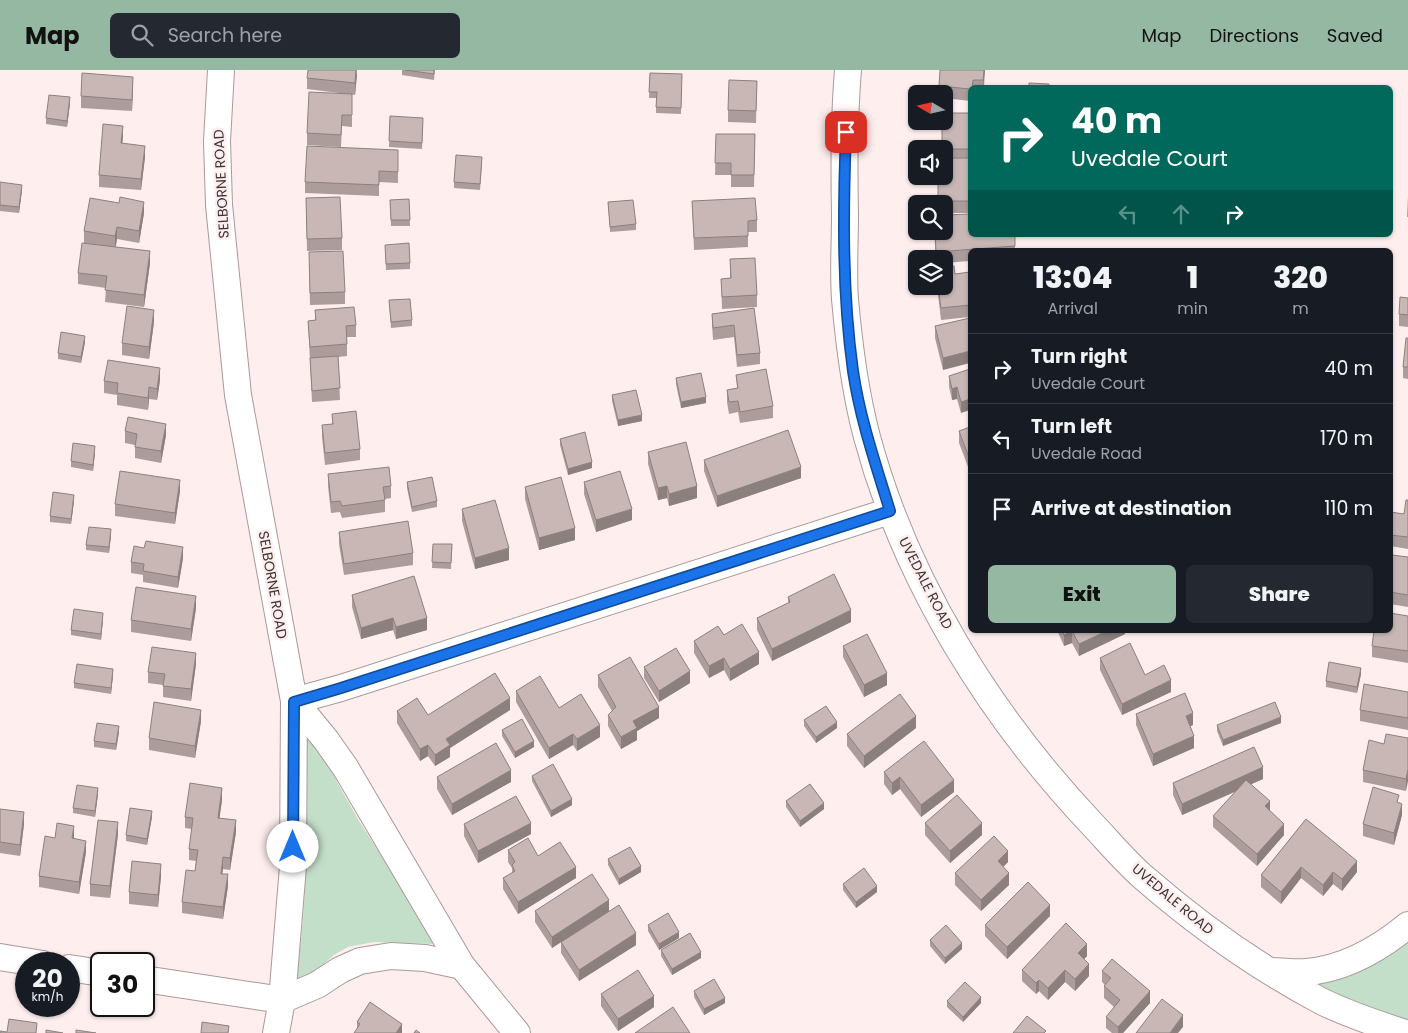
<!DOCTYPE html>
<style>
:root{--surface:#171b24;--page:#242831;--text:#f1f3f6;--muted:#9ea1a6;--line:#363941;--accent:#95b8a3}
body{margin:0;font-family:Poppins,sans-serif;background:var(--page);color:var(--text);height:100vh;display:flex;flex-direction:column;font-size:19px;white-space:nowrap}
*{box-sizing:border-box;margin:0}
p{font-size:16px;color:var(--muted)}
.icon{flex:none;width:28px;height:28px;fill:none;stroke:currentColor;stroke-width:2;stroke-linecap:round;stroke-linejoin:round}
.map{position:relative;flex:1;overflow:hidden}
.sheet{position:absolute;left:968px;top:178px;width:425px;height:385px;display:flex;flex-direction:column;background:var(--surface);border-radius:8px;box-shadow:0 1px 4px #0004}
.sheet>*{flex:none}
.banner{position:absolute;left:968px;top:15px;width:425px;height:152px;border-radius:8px;box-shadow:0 1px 4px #0004;background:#00695c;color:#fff;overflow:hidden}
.needle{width:32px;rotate:279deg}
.controls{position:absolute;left:908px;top:15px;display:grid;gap:10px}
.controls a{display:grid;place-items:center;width:45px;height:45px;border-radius:8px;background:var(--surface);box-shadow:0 1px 4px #0004;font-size:25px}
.speed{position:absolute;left:15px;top:882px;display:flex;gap:10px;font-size:25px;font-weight:700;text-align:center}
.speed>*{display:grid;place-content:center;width:65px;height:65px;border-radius:50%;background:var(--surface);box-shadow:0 1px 4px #0004;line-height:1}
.speed small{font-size:12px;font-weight:400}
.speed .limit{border:2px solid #111;border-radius:8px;background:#fff;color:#111}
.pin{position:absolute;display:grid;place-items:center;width:42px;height:42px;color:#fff;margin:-21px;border-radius:10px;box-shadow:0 2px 8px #0006}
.me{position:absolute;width:55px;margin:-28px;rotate:0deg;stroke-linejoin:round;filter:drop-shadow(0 0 4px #0008)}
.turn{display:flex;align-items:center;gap:18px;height:105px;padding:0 20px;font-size:22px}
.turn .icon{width:65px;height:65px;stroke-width:2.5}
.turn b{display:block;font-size:35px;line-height:42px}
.lanes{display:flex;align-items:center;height:48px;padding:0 20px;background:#0003;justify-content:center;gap:25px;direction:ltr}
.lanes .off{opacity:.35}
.eta{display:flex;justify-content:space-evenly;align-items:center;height:85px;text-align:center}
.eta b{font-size:30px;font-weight:800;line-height:35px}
.cta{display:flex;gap:10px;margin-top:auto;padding:10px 20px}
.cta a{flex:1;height:58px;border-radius:8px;background:var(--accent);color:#111;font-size:20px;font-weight:800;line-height:58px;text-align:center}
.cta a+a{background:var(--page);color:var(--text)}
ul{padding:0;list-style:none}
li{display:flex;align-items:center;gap:15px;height:70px;padding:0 20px;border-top:1px solid var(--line)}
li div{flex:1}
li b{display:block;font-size:19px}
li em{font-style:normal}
header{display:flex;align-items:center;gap:30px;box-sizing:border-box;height:70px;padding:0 25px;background:var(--accent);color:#111}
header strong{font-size:24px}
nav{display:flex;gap:28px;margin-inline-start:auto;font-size:18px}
.search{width:350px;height:45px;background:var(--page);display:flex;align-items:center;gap:12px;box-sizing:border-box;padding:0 18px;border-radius:8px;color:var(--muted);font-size:19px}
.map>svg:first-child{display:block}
.green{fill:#c4dfc9}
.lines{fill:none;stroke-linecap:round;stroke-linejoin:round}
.minor-casing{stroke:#aa9998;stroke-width:28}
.minor{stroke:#fff;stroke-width:26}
.wall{fill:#ac9d9c}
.shaded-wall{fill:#8c807f}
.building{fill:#c8b7b5;stroke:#8c807f}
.route-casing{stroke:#114b97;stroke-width:12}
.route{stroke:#1a73e8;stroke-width:9}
.labels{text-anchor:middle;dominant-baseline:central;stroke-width:5;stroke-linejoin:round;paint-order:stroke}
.street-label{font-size:14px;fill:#3c3534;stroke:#feefee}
</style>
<header>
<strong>Map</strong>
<div class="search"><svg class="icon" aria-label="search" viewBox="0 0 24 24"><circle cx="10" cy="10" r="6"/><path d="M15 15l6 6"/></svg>Search here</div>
<nav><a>Map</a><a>Directions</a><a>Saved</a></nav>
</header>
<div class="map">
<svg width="1408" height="963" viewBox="0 0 1408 963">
<rect width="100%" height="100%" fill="#feefee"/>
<path class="green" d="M306,663L323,681L338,714L359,751L433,866L434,874L374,872L348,877L334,885L306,910L298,911L296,906C310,827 305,744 306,663Z
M1408,867V952L1343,928L1313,913Z"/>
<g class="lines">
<defs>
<path id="minor" d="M221,0L217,71L219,135L238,325L294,631L326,670L345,697L462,896L517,963
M848,0C844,48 844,97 845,145C845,173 843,202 845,229C849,275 855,322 867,367C906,512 990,646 1092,754C1109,772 1125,791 1143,807C1197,854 1257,897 1321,931C1347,944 1377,954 1405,963
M294,631L341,618L890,441
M0,887L43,894
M69,898L101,903
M1271,901C1283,901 1295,903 1306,902C1344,899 1379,879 1408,855
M144,909L282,930L317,915L340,900L360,891L391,886L425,888L462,896
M276,963L282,930L293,796L294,631"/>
</defs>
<use href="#minor" class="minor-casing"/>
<use href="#minor" class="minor"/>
</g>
<path class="wall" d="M357,0L355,25L307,19V8Z
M402,0H435L434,10L402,5Z
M985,0L984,18H970V31L944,28V24H939V16Z
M650,3L682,4L681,44L656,43V28H649Z
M757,11L756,53L728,52V40Z
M133,18L132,41L81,38V26Z
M70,33L67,57L46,54V48Z
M352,36V57L342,56L341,77L307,75V63Z
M970,43V143H944V134H938V106L947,104V91H944V79Z
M390,46L423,54L422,79L389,77Z
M716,64H755L754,117H731V105H715Z
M123,67L122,73L145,87L141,120L99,117V105Z
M398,80V113L379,112V126L305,123V112Z
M482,93L480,120L454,118V112Z
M0,112L22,120L19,143L0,141Z
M1408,126V147H1407Z
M306,128L342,168V180L307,181Z
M409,129L410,156H391L390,130Z
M692,131L757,150V162H748V177L694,180Z
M608,132L636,154V160L610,162Z
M144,143L139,173L117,169L116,177L150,193L144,237L105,232L106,218L78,214V203L84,173V161Z
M934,161L1015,165V180H970V191L944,193V189H936Z
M385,175L410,193V199L386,200Z
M730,189L757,225V237L722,239L721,209L730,208Z
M309,194L345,222V234L310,235Z
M970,202V247L941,250L937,216H944L955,204Z
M1408,228V257L1399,256V244Z
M389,230L412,250V256L391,258Z
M754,238L760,283V294L737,297L734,267L713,270L712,255V244Z
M315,240L356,255V267H347V286L338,287L340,330L312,332L308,251L315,250Z
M970,248L943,300L935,268V256Z
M154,252L149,289L122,285V273Z
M1408,268V309L1403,308V297Z
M85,272L81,293L58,289V283Z
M970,299L961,343L957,329L952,330L949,317V306Z
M736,305L773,336V348L740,353L738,342L729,344L727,332V320L737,318Z
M676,308L706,333L681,338L676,314Z
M160,310L157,330L149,329L148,340L117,335V325L104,323V311Z
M612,325L642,351L618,356L612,331Z
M332,344L360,379V390L325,395L322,367V355L332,354Z
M970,357V402L959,373V361Z
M125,361L166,365L161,393L135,388V375L125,373Z
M560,369L592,398L568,405L560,375Z
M95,382L93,401L71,397V391Z
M648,382L697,428L669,436L667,428L658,430L648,394Z
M704,390L801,408L717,437L704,401Z
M328,404L391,416V428L385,429V442L342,448L340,442L331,443L328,416Z
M407,412L437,431V437L412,442L407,418Z
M584,412L632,450L596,462L584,424Z
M525,417L575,470L539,480L525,429Z
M180,421L175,454L115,446V434Z
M1408,430V479L1390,476V442L1404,444Z
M74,431L71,454L50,452V446Z
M462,439L509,490L475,499L462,451Z
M339,462L413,483V495L344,505L339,474Z
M111,465L109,483L86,480V475Z
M433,474H452L451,499L432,498Z
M1408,487V537L1390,534V496Z
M183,488L178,518L143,512V505L131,503V492Z
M352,525L427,560L396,569L393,560L361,569L352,537Z
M788,527L851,552L772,591L757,560V548L788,533Z
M196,538L191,571L131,562V550Z
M1408,546V593L1372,587V576Z
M103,549L101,570L71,565V560Z
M1057,560H1125V564L1079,586L1072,573L1064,576Z
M724,565L759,594L730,611L724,600L709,608L694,583V571Z
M843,576L887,615L864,627L843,587Z
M1100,588L1145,605L1171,622L1122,645L1100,600Z
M196,594L191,631L163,627V615L148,613V602Z
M644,597L690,613L659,632L644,608Z
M1361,604L1357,623L1326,617V611Z
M113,605L111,624L74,618V613Z
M598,605L659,648L637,661V670L621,679L608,656V645L612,641L598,617Z
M516,621L559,638L600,667L577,681L573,675L549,689L516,632Z
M1408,622V660L1360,651V640Z
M510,640L450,678V687L435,696L428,686L420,691L397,653V641L428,645Z
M1136,644L1193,655L1190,656L1194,678L1153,696L1136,655Z
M804,650L837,658L816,673L804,656Z
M201,651L195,688L149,680V668Z
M1281,653L1223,676L1217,661V655Z
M916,658L864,698L847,676V664Z
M502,660L534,677L515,688L502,666Z
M119,662L116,680L94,677V671Z
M1408,668L1406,721L1363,712V700L1384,674Z
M884,702L954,722L921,747L900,719L892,725L884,714Z
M532,706L572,735L551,747L532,711Z
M437,707L511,712L452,745L437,719Z
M1263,709L1251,714L1284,765L1257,796L1213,757V746L1235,722L1182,745L1173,725V713Z
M98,724L95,747L73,743V738Z
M222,730L219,748L236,762L230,800L223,799L222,804L228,816L223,849L182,843V832L195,801L196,791L189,790V779L192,759L185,758V747Z
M786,731L824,739L800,757L786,737Z
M0,739L24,754L20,786L0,783Z
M1402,745L1394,775L1363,766V754Z
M152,747L147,775L126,771V765Z
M1306,749L1357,802L1342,821L1333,814L1323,826L1301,808L1281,834L1261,817V805Z
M925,753L982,765L950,793L925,765Z
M464,754L531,764L478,793L464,766Z
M118,764L110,828L90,826V814Z
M74,769L86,782L79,824L39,817V806Z
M508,780L538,786L576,808L518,844L503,819V808L512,803V798L508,792Z
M608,789L641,802L619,815L608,795Z
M1008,792L1003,797L1009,815L981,841L955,815V803Z
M161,806L158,837L129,834V822Z
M843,814L877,822L856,838L843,820Z
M535,841H609L636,875L579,911L561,883V872L552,878L535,852Z
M1050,846L1007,889L985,866V855Z
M648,855L679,868L659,880L648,861Z
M930,870L962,879L945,894L930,876Z
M661,880L701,888L672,905L661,886Z
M1087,886L1084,889L1089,906L1075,921L1065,912L1048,930L1039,921L1036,924L1022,911V900Z
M1102,901L1150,933L1123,963H1112L1106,958V947L1114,937L1104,928V916L1105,915L1102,912Z
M694,921L725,933L704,945L694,927Z
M601,924L654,937L618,961L601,936Z
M947,931L981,933L963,952L947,937Z
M357,952L402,963L357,959Z"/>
<path class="shaded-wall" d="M356,0L357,6L355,25V13Z
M984,0H985L983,18V10Z
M133,7V18L132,41V30Z
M70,27V33L67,57V51Z
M123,56V67L121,85V73Z
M145,76V87L141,120V109Z
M22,115V120L19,143V137Z
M144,132V143L139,173V161Z
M117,157V169L115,178V166Z
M150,181V193L144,237V225Z
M154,240V252L149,289V277Z
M85,266V272L81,293V287Z
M970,281V293L943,300V288Z
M160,298V310L157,330V319Z
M149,317V329L148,340V328Z
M957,317V329L952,330V319Z
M706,327V333L681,338V332Z
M970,329V340L961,343V332Z
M642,345V351L618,356V350Z
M166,354V365L161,393V381Z
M95,376V382L93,401V395Z
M592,392V398L568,405V399Z
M801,397V408L717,437V426Z
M180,410V421L175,454V443Z
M667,416V428L658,430V418Z
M697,416V428L669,436V424Z
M74,425V431L71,454V449Z
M632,439V450L596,462V450Z
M575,458V470L539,480V468Z
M111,459V465L109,483V477Z
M183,477V488L178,518V507Z
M509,478V490L475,499V488Z
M196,526V538L191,571V559Z
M851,540V552L772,591V579Z
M103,543V549L101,570V564Z
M393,548V560L361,569V558Z
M427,548V560L396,569V557Z
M1109,560H1125V564L1079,586V574Z
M1072,561V573L1064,576V565Z
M759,582V594L730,611V599Z
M196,583V594L191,631V619Z
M724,588V600L709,608V596Z
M1361,598V604L1357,623V617Z
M113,599V605L111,624V618Z
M690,601V613L659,632V621Z
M887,603V615L864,627V615Z
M1171,610V622L1122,645V634Z
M510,628V640L450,678V687L435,696V685L446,669Z
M659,637V648L637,661V670L621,679V667L633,651Z
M201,640V651L195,688V676Z
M1193,643V655L1186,658V646Z
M916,646V658L864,698V686Z
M1281,647V653L1223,676V670Z
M837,652V658L816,673V667Z
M600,655V667L577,681V669Z
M119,656V662L116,680V674Z
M573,664V675L549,689V678Z
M1194,666V678L1153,696V684Z
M534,671V677L515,688V682Z
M428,675V686L420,691V679Z
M1263,697V709L1182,745V734Z
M1408,699V711L1406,721V709Z
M511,700V712L452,745V734Z
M900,707V719L892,725V713Z
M954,710V722L921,747V735Z
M98,718V724L95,747V741Z
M222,718V730L218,760V748Z
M572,729V735L551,747V741Z
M1270,731V743L1265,736Z
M824,733V739L800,757V751Z
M1402,734V745L1394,775V763Z
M152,741V747L147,775V769Z
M24,742V754L20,786V775Z
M236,750V762L230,800V788Z
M118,752V764L110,828V816Z
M531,753V764L478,793V781Z
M982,753V765L950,793V781Z
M1284,754V765L1257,796V784Z
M74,756V768L72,780V768Z
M86,771V782L79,824V812Z
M1008,781V792L998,802V791Z
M223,787V799L221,815V804Z
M1357,791V802L1342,821V809Z
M161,794V806L158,837V825Z
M641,796V802L619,815V809Z
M576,797V808L518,844V832Z
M1301,797V808L1281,834V822Z
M1333,802V814L1323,826V815Z
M1009,803V815L981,841V830Z
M228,804V816L223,849V837Z
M877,816V822L856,838V832Z
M609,830V841L552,878V867Z
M1050,835V846L1007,889V877Z
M679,862V868L659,880V874Z
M636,863V875L579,911V900Z
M962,873V879L945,894V888Z
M1087,874V886L1078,895V883Z
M701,882V888L672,905V899Z
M1089,894V906L1075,921V909Z
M1065,900V912L1048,930V918Z
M1039,910V921L1036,924V913Z
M1150,921V933L1123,963H1118V957Z
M654,926V937L618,961V949Z
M981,927V933L963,952V947Z
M725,928V933L704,945V939Z
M1183,945V957L1178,963H1170Z
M402,954V963H396Z"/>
<path class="building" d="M308,0H356L355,13L307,8Z
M405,0H434V4Z
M940,0H984L983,10H973L972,18H970V19L939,16Z
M82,3L133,7L132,30L81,26Z
M650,3L682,4L681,38L656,37L657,22H649Z
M729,10L757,11L756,41L728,40Z
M1029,13L1049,14V18H1029Z
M309,22L352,24V45H342L341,65L307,63Z
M49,25L70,27L67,51L46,48Z
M944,43H970V79H942V51H944Z
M390,46L423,48L422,73L389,71Z
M103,54L123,56L121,73L145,76L141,109L99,105Z
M716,64H755L754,105H731V93H715Z
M307,76L398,80V102L379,101V115L305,112Z
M456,85L482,87L480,114L454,112Z
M947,88H970V131H938V106H944V104H947Z
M0,112L22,115L19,137L0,135Z
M120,127L144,132L139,161L117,157L115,166L84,161L90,128L119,133Z
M340,127L342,168L307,169L306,128Z
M755,128L757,150L748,151V166L694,168L692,131Z
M409,129L410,150H391L390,130Z
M633,130L636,154L610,157L608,132Z
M970,144V165H1015V176L936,182L935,161H944V145Z
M82,173L150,181L144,225L105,220L107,206L78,203Z
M409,173L410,193L386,194L385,175Z
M343,181L345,222L310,223L309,182Z
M755,188L757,225L722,227L721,209L731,208L730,189Z
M954,196L955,204L970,202V235L941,238L938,216H944V197Z
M1400,227L1408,228V245L1399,244Z
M410,229L412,250L391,252L389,230Z
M127,236L154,240L149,277L122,273Z
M354,237L356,255L346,256L347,274L310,277L308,251L316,250L315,240Z
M754,238L760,283L737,285L734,255L713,258L712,244Z
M970,248V281L943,288L935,256Z
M61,262L85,266L81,287L58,283Z
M1406,268H1408V297H1403Z
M338,286L340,318L312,321L310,288Z
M108,290L160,298L157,319L149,317L148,328L117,323L118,313L104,311Z
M766,299L773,336L740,342L738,331L729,332L727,320L738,318L736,305Z
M970,299V329L961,332L957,317L952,319L949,306Z
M701,303L706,327L681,332L676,308Z
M636,320L642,345L618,350L612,325Z
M356,341L360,379L325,383L322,355L333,354L332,344Z
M128,347L166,354L161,381L135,377L137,364L125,361Z
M970,357V390L959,361Z
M788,360L801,397L717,426L704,390Z
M585,362L592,392L568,399L560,369Z
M686,372L697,416L669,424L667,416L658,418L648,382Z
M73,373L95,376L93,395L71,391Z
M389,397L391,416L383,417L385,430L342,436L340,431L331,432L328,404Z
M120,401L180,410L175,443L115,434Z
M620,401L632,439L596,450L584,412Z
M432,407L437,431L412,437L407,412Z
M561,407L575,458L539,468L525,417Z
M53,422L74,425L71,449L50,446Z
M495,430L509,478L475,488L462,439Z
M1406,430H1408V467L1390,465V442L1404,444Z
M408,451L413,483L344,494L339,462Z
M89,457L111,459L109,477L86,475Z
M146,471L183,477L178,507L143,501L144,494L131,492L134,476L144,478Z
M433,474H452L451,493L432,492Z
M1392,485L1408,487V525L1390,522V496Z
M834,504L851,540L772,579L757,548L790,532L788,527Z
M414,506L427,548L396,557L393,548L361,558L352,525Z
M136,517L196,526L191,559L131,550Z
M74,539L103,543L101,564L71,560Z
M1390,543L1408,546V581L1372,576L1374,560H1390Z
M742,554L759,582L730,599L724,588L709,596L694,571L718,556L724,565Z
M1062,560H1109L1079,574L1072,561L1064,565Z
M867,564L887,603L864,615L843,576Z
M1130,573L1145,605L1164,595L1171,610L1122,634L1100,588Z
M152,577L196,583L191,619L163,616L165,604L148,602Z
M676,578L690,601L659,621L644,597Z
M630,587L659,637L633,651L637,658L621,667L608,645L616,637L598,605Z
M1329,592L1361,598L1357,617L1326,611Z
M77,594L113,599L111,618L74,613Z
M495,603L510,628L446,669L450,675L435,685L428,675L420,679L397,641L417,628L428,645Z
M540,606L559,638L581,624L600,655L577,669L573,664L549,678L516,621Z
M1364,614L1408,622V648L1360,640Z
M1185,623L1193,643L1186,646L1194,666L1153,684L1136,644Z
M900,624L916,646L864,686L847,664Z
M154,632L201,640L195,676L149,668Z
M1275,632L1281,647L1223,670L1217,655Z
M826,636L837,652L816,667L804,650Z
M522,649L534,671L515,682L502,660Z
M97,653L119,656L116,674L94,671Z
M1386,664L1408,668V699L1406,709L1363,700L1369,670L1384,674Z
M924,671L954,710L921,735L900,707L892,713L884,702Z
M496,673L511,700L452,734L437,707Z
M1254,677L1263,697L1182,734L1173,713Z
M553,694L572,729L551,741L532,706Z
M1246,710L1270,731L1265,736L1284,754L1257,784L1213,746Z
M190,713L222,718L218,748L236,750L230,788L223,787L221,804H228L223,837L182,832L186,800L195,801L198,780L189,779L193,748L185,747Z
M810,714L824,733L800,751L786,731Z
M77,715L98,718L95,741L73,738Z
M1373,717L1399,725L1397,732L1402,734L1394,763L1363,754Z
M957,725L982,753L950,781L925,753Z
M516,726L531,753L478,781L464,754Z
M130,738L152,741L147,769L126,765Z
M0,739L24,742L20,775L0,772Z
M1306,749L1357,791L1342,809L1333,802L1323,815L1301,797L1281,822L1261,805Z
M98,750L118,752L110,816L90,814Z
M57,753L74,756L72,768L86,771L79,812L39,806L45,766L55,768Z
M994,766L1008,781L998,791L1009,803L981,830L955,803Z
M528,768L538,786L560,772L576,797L518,832L503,808L515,801L512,795L515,792L508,780Z
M630,777L641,796L619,809L608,789Z
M132,791L161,794L158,825L129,822Z
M864,798L877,816L856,832L843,814Z
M592,804L609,830L552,867L535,841Z
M1028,812L1050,835L1007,877L985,855Z
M619,835L636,863L579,900L561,872Z
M668,843L679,862L659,874L648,855Z
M1066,853L1087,874L1078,883L1089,894L1075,909L1065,900L1048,918L1039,910L1036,913L1022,900Z
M946,855L962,873L945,888L930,870Z
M690,863L701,882L672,899L661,880Z
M1112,889L1150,921L1118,957L1106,947L1120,930L1104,916L1111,908L1102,901Z
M638,900L654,926L618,949L601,924Z
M714,909L725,928L704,939L694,921Z
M965,912L981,927L963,947L947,931Z
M1162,929L1183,945L1170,963H1136Z
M370,932L402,954L396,963H354L360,954L357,952Z
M673,937L690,963H635Z
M1027,946L1046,961L1044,963H1013Z
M9,949L37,953L36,963H0V961L7,962Z
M202,952L229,956L228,963H201Z
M46,960L63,963H46Z
M76,960L96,963H76Z
M416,960L420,963H414Z"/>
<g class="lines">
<defs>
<path id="route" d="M293,777L294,632L341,618L890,441C876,395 860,349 853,301C842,222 843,141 846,62"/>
</defs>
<use href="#route" class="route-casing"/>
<use href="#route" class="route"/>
</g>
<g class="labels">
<g class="street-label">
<text transform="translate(221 114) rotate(-93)">SELBORNE ROAD</text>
<text transform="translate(926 513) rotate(63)">UVEDALE ROAD</text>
<text transform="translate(273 515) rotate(80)">SELBORNE ROAD</text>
<text transform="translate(1173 829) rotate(40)">UVEDALE ROAD</text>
</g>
</g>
</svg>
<div class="controls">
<a><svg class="needle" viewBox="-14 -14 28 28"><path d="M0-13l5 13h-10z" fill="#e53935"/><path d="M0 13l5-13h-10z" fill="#9ea1a6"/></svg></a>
<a><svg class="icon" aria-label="sound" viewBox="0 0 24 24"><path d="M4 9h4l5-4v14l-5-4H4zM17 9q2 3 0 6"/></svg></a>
<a><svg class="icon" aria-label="search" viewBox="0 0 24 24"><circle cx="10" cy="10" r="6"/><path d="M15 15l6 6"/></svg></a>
<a><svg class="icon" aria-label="layers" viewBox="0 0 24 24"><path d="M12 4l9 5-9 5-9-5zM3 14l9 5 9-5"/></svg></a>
</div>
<div class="speed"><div>20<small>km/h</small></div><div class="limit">30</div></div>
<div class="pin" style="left:846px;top:62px;background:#d93025"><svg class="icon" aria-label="arrive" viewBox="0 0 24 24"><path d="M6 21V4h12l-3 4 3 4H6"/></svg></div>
<svg class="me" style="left:293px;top:777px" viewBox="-20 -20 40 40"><circle r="19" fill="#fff"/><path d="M0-13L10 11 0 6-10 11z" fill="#1a73e8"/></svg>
<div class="banner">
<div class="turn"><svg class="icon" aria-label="right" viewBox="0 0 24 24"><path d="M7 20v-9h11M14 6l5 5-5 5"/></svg><div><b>40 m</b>Uvedale Court</div></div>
<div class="lanes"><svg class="icon off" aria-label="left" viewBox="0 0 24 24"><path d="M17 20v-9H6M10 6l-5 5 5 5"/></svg><svg class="icon off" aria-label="ahead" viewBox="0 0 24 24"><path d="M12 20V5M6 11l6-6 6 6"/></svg><svg class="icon" aria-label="right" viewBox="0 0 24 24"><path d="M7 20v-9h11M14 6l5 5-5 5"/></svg></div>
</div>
<section class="sheet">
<div class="eta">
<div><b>13:04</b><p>Arrival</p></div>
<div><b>1</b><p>min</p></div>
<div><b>320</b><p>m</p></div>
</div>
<ul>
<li><svg class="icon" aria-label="right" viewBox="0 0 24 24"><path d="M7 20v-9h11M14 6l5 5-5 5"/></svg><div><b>Turn right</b><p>Uvedale Court</p></div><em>40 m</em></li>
<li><svg class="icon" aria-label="left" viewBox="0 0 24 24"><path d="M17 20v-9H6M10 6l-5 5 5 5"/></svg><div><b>Turn left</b><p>Uvedale Road</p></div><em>170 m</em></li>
<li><svg class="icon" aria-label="arrive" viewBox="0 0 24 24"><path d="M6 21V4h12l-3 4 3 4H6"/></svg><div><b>Arrive at destination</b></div><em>110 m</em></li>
</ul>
<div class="cta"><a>Exit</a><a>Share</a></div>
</section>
</div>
